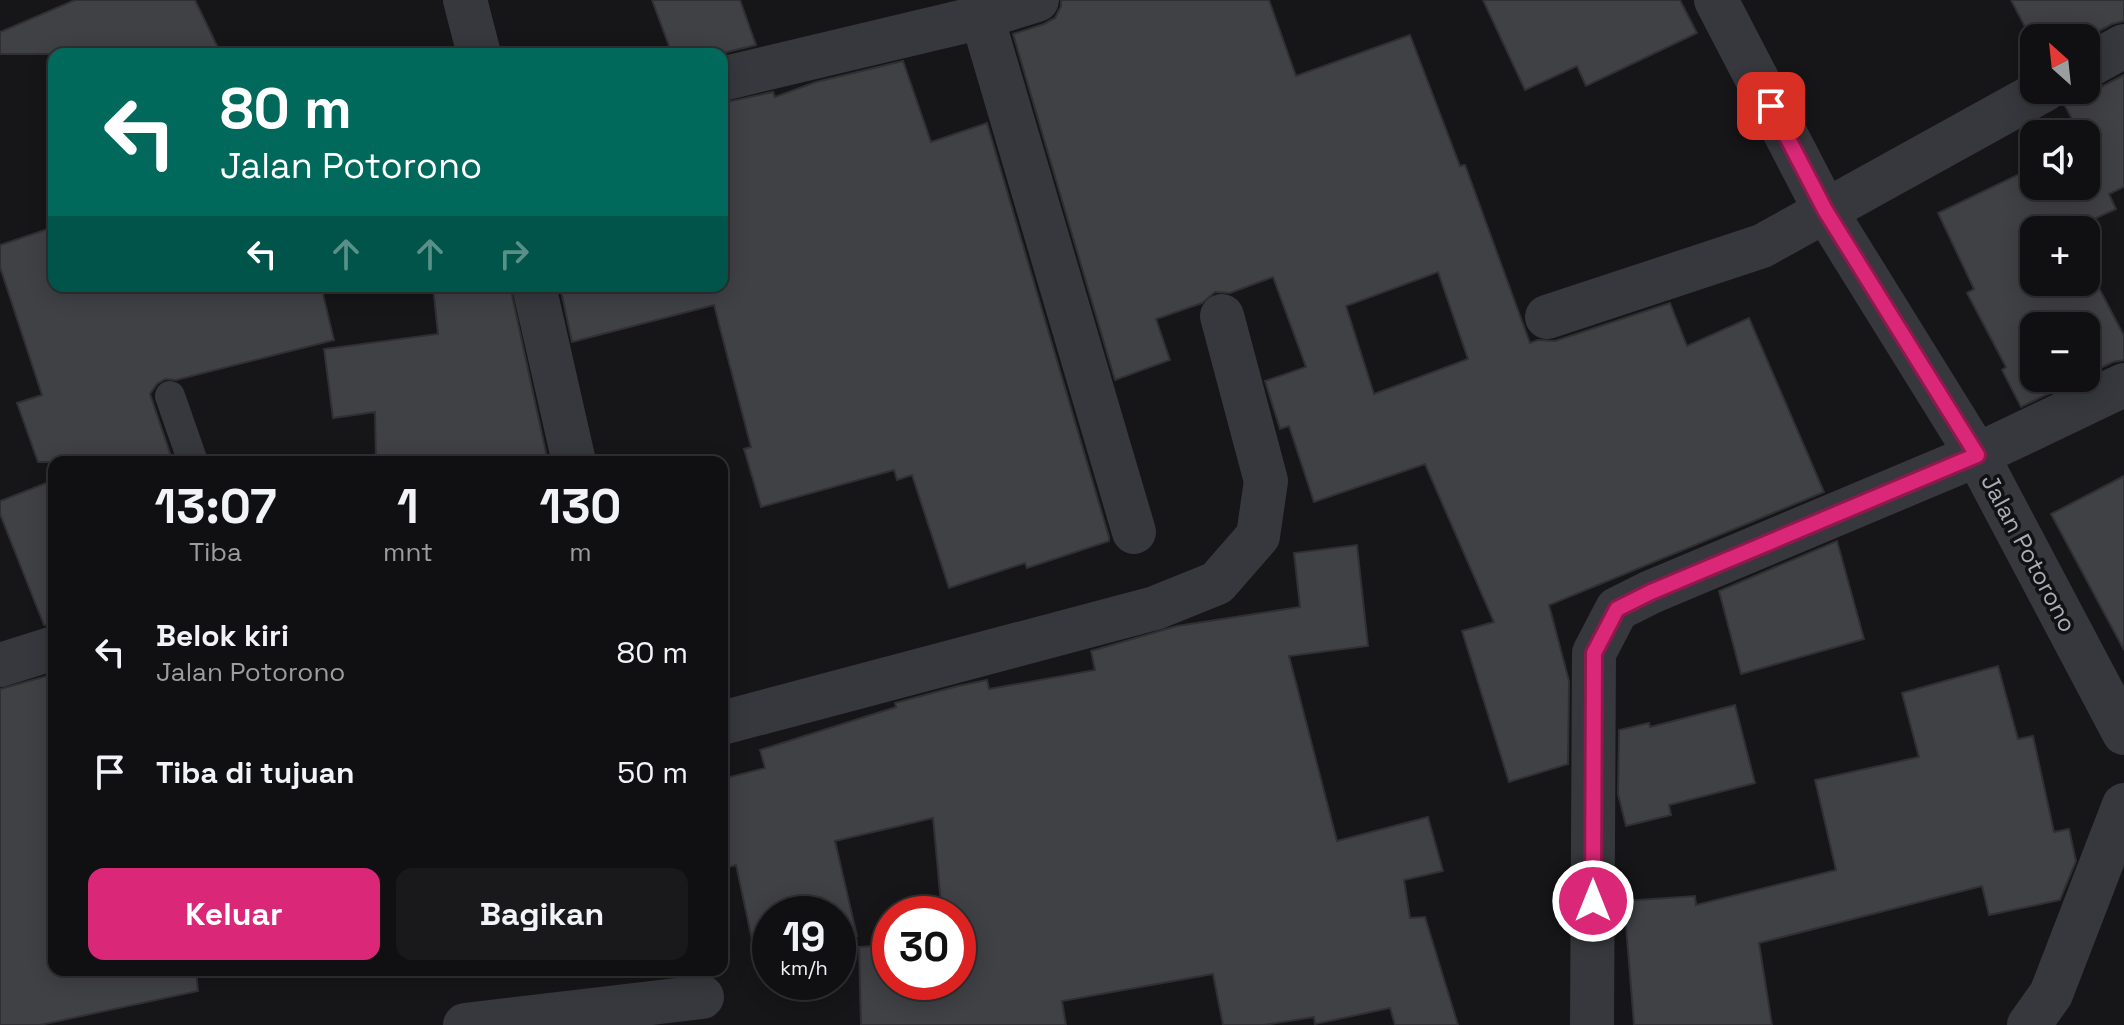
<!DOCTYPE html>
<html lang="id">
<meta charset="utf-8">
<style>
:root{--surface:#101012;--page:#19191b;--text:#f1f3f6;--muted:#9c9d9f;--line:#303032;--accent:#db2777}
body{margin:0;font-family:"Space Grotesk",sans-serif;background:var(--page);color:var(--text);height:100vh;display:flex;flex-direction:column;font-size:30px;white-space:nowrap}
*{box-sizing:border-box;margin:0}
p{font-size:26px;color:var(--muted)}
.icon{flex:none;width:44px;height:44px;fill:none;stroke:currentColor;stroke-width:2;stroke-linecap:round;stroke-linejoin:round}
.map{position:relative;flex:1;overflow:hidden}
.drawer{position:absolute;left:48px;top:456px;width:680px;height:520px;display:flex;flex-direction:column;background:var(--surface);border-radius:16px;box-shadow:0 4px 20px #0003,0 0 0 2px var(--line)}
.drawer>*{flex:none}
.guide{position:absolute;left:48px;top:48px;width:680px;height:244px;border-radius:16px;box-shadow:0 4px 20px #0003,0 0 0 2px var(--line);background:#00695c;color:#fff;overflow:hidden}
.needle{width:52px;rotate:333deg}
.controls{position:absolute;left:2020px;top:24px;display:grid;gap:16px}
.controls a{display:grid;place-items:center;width:80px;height:80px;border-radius:16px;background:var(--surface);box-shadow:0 4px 20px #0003,0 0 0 2px var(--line);font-size:40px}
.speed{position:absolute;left:752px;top:896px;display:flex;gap:16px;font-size:40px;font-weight:700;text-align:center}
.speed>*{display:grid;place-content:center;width:104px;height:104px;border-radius:50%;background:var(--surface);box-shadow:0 4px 20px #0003,0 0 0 2px var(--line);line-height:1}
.speed small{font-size:20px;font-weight:400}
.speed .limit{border:12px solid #d22;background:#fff;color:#111}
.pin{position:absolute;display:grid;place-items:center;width:68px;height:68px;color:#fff;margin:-34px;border-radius:16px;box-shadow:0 4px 12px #0006}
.me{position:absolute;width:88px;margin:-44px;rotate:0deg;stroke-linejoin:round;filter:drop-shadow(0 0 6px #0008)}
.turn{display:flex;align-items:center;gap:28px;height:168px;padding:0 40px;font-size:36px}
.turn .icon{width:104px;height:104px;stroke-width:2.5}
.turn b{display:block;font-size:56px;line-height:68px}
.lanes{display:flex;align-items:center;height:76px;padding:0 40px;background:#0003;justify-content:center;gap:40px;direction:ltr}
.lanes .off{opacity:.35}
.eta{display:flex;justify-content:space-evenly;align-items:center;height:136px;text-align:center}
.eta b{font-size:48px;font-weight:600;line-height:56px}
.primary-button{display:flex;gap:16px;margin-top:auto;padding:16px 40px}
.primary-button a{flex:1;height:92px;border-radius:16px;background:var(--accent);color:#fff;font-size:32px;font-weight:600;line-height:92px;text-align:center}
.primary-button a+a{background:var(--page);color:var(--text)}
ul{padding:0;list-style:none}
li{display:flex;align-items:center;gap:24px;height:120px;padding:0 40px}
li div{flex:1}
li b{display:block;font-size:30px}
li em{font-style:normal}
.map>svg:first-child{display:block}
.building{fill:#404145;stroke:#303034;stroke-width:2;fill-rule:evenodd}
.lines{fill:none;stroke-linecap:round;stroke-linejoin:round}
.lane{stroke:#37383d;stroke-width:30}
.street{stroke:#37383d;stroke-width:44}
.route-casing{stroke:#8e194d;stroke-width:20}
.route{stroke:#db2777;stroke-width:14}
.labels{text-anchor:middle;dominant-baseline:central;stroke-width:7;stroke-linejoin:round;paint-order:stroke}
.street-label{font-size:24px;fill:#a8adb8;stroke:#111113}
</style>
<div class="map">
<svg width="2124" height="1025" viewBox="0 0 2124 1025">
<rect width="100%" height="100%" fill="#161618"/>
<path class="building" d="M75,0H195L221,54H0V32Z
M652,0H740L756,45L719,54H672Z
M1061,0H1269L1296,76L1410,35L1460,166L1465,165L1530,343L1538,340L1555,341L1670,303L1687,346L1749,318L1824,492L1549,605L1569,681L1568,764L1509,782L1462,631L1494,622L1425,464L1314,502L1289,426L1280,429L1265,381L1306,367L1273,277L1230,293L1215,292L1202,303L1156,319L1170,360L1115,380L1013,34L1044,24L1055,18L1061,6ZM1438,272L1468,359L1374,394L1346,306Z
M1483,0H1680L1697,33L1586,86L1577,66L1525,90Z
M2011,0H2124V21L2112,24L2086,38H2034V44Z
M903,61L931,142L987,123L1109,537V541L1027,568L1025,563L949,588L912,475L897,480L894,470L761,507L744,449L751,447L714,305L572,342L560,286H722V103L773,92L775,97L816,82Z
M2124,75V187L2109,194L2116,209L2070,230H2034V282H2086V263L2124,336V360L2113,362L2086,375V326H2034V378H2081L2021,407L2002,370L2006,367L1967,293L1974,289L1938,213L2034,167V186H2086V142L2102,134H2080L2064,104L2069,90L2086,92L2097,89Z
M54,227V286H321L334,340L176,380L165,379L157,384L150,394L173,462H38L17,403L42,395L0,267V245Z
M433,286H510L548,462H376L375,412L333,418L324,349L438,334Z
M2124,476V650L2051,514Z
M54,480V624L44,625L0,514V501Z
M1837,541L1864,639L1741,674L1719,591Z
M1357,545L1368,646L1289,656L1337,841L1428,817L1443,871L1404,880L1410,918L1425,917L1458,1025H1395L1390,1008L1315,1024L1314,1017L1264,1025H1223L1213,974L1062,1001L1066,1025H861L859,947L890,945V982H958V914H942L933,818L835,841L857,936L838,940V914H770V955L756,958L736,865L722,869V779L765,768L760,750L896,707L895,703L958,686L987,680L989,689L1095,670L1091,651L1177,626L1300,607L1294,553Z
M1998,666L2018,739L2033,736L2054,832L2069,829L2076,861L2060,900L1989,915L1982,886L1759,943L1772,1025H1634L1624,901L1695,896L1696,905L1836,870L1815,780L1919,757L1902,693Z
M54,674V970H196L198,991L40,1025H0V689Z
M1735,705L1755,783L1669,805L1671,815L1626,826L1618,794L1619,730L1649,723L1650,727Z"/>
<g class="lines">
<path class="lane" d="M170,396L193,462"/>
<path class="street" d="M465,0L479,54
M1716,0L1825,210L1977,455L2124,733
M982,17L1134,532
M2086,67L2124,46
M722,79L982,17L1037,0
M534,286L574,462
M1547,317L1762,246L2044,90
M0,665L54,648
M722,723L1155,608L1217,583L1258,536L1266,481L1222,316
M465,1025L702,997
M1592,1025L1594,653L1617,609L1651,592L1977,455L2124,385
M2029,1025L2051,994L2124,805"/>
</g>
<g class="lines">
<defs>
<path id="route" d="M1593,901L1594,653L1617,609L1651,592L1977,455L1825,210L1771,106"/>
</defs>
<use href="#route" class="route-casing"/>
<use href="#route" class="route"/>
</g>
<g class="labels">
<g class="street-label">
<text transform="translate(2029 553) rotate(62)">Jalan Potorono</text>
</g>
</g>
</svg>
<div class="controls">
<a><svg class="needle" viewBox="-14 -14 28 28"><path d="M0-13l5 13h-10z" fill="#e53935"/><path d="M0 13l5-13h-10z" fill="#9c9d9f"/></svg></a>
<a><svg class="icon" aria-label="sound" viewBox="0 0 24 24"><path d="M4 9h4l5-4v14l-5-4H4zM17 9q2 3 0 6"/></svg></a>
<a>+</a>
<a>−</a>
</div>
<div class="speed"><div>19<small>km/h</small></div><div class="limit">30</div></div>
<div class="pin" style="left:1771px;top:106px;background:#d93025"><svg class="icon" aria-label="arrive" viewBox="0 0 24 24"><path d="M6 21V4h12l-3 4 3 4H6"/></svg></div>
<svg class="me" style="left:1593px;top:901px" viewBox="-20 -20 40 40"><circle r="17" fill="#db2777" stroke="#fff" stroke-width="3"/><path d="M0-11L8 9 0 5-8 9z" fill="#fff"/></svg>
<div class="guide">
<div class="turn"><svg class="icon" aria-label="left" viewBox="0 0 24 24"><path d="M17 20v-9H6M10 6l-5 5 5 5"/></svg><div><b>80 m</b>Jalan Potorono</div></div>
<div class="lanes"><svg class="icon" aria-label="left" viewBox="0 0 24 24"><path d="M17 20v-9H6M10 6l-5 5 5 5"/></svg><svg class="icon off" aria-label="ahead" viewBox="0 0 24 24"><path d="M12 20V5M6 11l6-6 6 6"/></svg><svg class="icon off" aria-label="ahead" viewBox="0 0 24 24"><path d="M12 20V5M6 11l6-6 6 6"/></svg><svg class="icon off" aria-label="right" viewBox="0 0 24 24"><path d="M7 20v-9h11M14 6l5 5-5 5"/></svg></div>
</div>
<section class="drawer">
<div class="eta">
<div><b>13:07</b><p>Tiba</p></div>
<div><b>1</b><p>mnt</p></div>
<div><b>130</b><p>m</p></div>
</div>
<ul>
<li><svg class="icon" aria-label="left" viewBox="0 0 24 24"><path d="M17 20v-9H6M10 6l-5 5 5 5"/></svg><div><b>Belok kiri</b><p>Jalan Potorono</p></div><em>80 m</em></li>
<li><svg class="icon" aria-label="arrive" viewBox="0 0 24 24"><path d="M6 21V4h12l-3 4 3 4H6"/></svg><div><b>Tiba di tujuan</b></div><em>50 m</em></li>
</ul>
<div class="primary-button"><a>Keluar</a><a>Bagikan</a></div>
</section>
</div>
